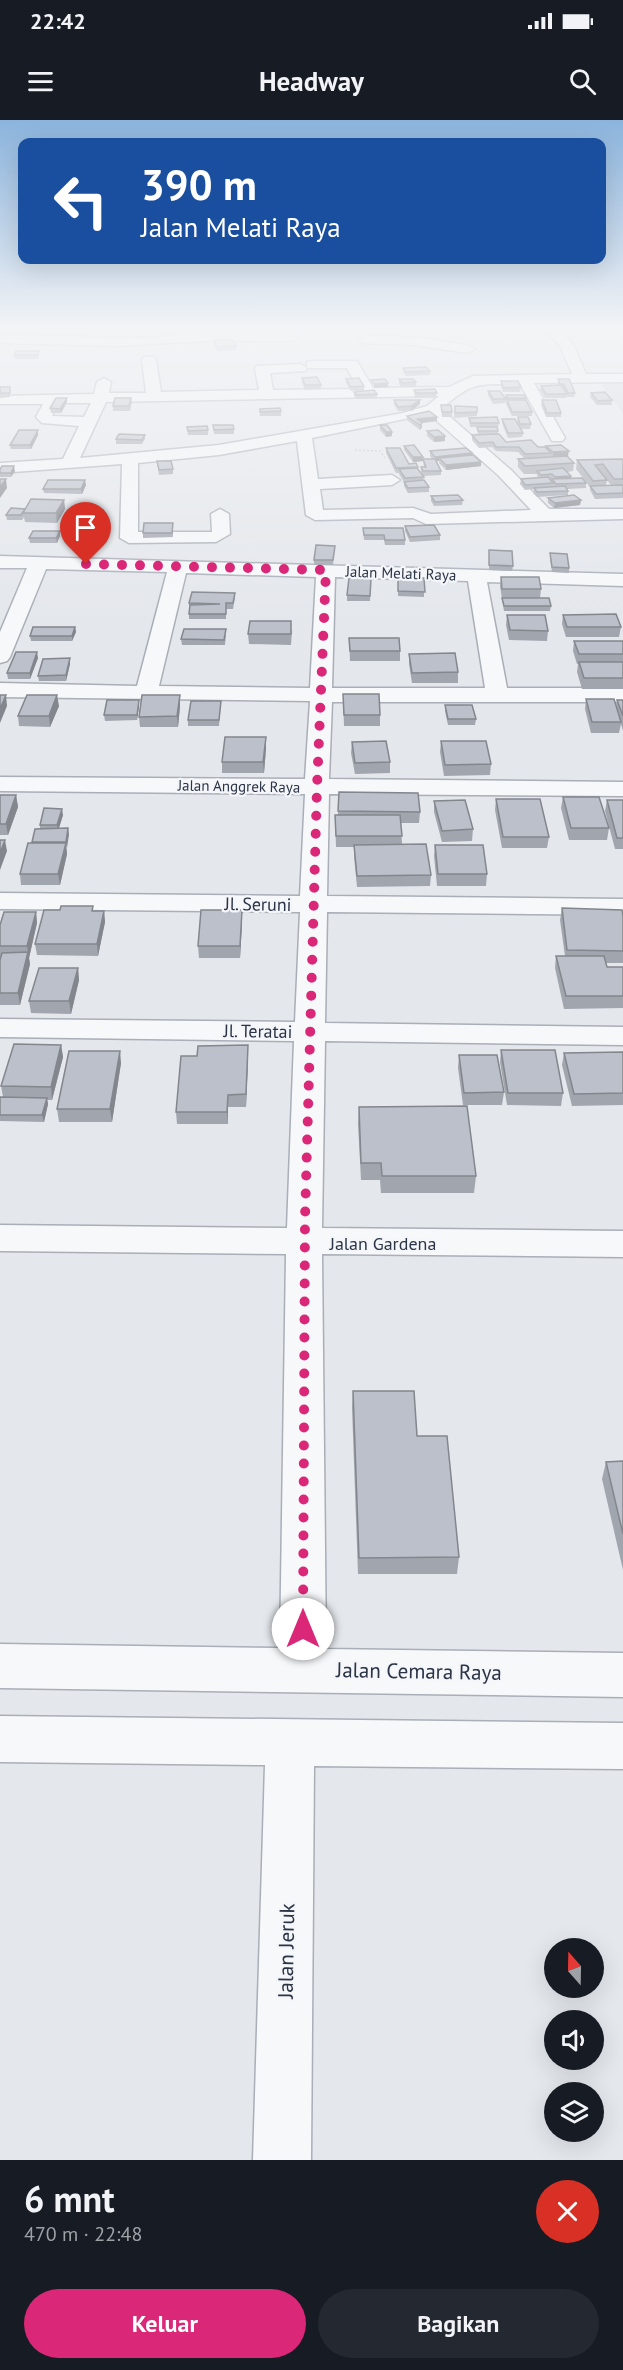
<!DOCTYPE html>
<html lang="id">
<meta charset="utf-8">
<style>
:root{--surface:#171b24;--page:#242831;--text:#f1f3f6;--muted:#9ea1a6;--accent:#db2777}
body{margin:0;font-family:"PT Sans",sans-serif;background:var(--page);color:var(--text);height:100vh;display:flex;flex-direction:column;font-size:22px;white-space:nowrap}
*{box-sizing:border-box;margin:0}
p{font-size:20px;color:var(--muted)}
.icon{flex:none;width:33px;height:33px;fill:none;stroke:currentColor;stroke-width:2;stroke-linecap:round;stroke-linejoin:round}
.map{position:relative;height:2040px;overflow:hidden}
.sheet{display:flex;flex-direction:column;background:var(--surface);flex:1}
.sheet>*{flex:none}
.top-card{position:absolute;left:18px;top:18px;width:588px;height:126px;border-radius:12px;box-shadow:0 6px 24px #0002;background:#1a4fa0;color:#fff;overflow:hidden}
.needle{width:39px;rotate:340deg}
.buttons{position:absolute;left:544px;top:1818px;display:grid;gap:12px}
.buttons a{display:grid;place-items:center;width:60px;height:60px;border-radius:50%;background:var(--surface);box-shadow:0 6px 24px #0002;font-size:30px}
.pin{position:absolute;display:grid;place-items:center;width:51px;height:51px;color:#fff;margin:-62px -26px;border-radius:50% 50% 50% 0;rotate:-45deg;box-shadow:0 0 6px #0007}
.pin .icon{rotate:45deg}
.me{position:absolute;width:66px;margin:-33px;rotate:0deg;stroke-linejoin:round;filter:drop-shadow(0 0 4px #0008)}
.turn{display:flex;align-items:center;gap:21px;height:126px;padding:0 24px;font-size:27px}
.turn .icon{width:78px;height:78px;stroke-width:2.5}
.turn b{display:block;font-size:42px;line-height:51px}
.round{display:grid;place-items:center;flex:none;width:63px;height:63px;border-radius:32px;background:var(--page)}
.summary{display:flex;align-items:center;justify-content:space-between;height:102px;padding:0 24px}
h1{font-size:36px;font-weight:800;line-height:45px}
.cta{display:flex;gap:12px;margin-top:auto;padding:12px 24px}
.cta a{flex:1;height:69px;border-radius:36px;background:var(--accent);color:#fff;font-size:24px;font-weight:800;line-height:69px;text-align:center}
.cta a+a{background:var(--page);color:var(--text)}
.status{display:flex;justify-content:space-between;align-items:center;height:42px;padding:0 30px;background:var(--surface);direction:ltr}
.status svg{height:16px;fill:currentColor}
header{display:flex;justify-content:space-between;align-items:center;height:78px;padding:0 24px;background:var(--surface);font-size:27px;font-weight:800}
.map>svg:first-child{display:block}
.built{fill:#d2d6de}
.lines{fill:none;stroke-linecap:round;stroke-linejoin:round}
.minor-casing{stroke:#a9aeb7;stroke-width:3}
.path{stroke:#c2c5cb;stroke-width:1.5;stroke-dasharray:2 2;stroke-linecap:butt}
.minor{fill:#f7f8fa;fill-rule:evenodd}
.wall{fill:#a1a5ae;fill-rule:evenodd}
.shaded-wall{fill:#83868d}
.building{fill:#bbc0ca;stroke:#83868d;stroke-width:1.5}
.route{stroke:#db2777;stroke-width:10;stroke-dasharray:0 18}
.labels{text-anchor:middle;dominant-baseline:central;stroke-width:4.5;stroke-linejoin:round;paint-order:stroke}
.far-street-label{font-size:15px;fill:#2b3445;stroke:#f4f6f9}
.street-label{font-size:18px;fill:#2b3445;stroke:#f4f6f9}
.near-street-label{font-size:21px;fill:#2b3445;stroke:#f4f6f9}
</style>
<div class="status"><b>22:42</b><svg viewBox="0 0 49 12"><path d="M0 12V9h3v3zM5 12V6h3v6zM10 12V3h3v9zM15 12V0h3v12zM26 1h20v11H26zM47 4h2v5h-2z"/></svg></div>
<header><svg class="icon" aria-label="menu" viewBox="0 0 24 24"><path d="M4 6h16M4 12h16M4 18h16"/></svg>Headway<svg class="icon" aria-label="search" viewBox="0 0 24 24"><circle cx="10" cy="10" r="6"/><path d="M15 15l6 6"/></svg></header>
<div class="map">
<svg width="623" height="2040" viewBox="0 0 623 2040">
<rect width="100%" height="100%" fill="#e4e7ec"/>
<path class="built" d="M599,261H623V294Z"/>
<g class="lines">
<defs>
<path id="minor" d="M214,210H235L232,213H291L298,217L291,221H205L118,226L0,223V215L150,218Z
M545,210H559L573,224L586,254H623V262L534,263L565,318L562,321H552L520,264C478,264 473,261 441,289L511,350L549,389H623V399L426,404L413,398L315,400L306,395L297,321L219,335L138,343V412H212L211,394L220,389L229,394L230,414L216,422L129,423L120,418L122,344L0,353V343L63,339L79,306L42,303L36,297L43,284H0V276L94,274L97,262L104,258L111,262L109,273H146L142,240L144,237H154L156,240L161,272L259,270L255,249L257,246L300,244L307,248L305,251L270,253L273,270L358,269L347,248H307V242L312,241H357L373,268L449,267L473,256L572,254L560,226ZM439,276L427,286L403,293L219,325L80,338L106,282ZM58,283H91L84,297L52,296ZM429,294L499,356L531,390L431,394L413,388L323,390L320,369L392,365L400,360L392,355L318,359L312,318Z
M366,216L413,217L468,225L475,229L468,233L413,225L361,223L359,220Z
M0,436L623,454V466L487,462L507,568H623V582H332L329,659L623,662V676L329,674L327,776L623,779V795L327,792L325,903L623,907V925L325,921L322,1108L623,1111V1137L322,1134L326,1529L623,1533V1577L0,1568V1524L280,1528L286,1134L0,1131V1105L287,1108L294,921L0,917V899L295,902L300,792L0,789V773L300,776L305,674L0,671V657L305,659L310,581L0,577V563L137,566L167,452L46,449L10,537L7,541L0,543V512L27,448H0ZM186,453L316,457L310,568L159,566ZM335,457L468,461L485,568H332Z
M0,1596L623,1603V1649L314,1646L311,2040H253L265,1645L0,1642Z"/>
</defs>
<use href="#minor" class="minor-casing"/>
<path class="path" d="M355,330L380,331L385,338"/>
<use href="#minor" class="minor"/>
</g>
<path class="wall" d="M214,220L236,226V230L217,231L214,224Z
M39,231V235L38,239H15L14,235Z
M403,248L430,251V255L406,256L403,252Z
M302,258L321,265V269L305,270L302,262Z
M346,259L364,266V271H351L346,263Z
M399,259L416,262V267H401L399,264Z
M558,259L575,273L574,277H567V275L566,278H545L540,270L541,266L558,265Z
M501,261L521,267L520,272H503L501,265Z
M0,267H10V277L0,278Z
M414,270L437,273L436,277L415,278Z
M488,271L506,279V275L526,278V280L532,292V296H512L506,284V280L505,283L493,284L488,275Z
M354,272L377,274V278L357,279L354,276Z
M591,273L612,280V285H597L590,277Z
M131,278L132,283L130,291H113V286Z
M394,280H420V284L411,291H398L394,284Z
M542,280L561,293V297H546L541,285Z
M67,282L61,293H51L50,288Z
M441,285L452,292V297H442Z
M455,286L477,287V296L454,298Z
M260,289L281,291V296H260Z
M407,296L437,297V301L422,303V307L420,310L407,300Z
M518,297L531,304L530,309H521L523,313L522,317L508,318L502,303V299L519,306L517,302Z
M469,298L499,303L498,307H497L498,314L506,322L538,327H546V326L568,336H562L574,343L573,351L567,352L571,358L586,363V368L567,369L568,371V375L537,377L533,373L534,369L525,370L520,364L521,359L539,358L537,356V354H524L518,347V339L524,338L518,332L496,331L492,327L479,328L472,320V315H478L477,307H470Z
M213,305L234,309V314H214Z
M380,305L392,312V316L386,317L380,310Z
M187,307L208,310V315H188Z
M38,310V315L31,329H11L10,325Z
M427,311L445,316V321L434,322L427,316Z
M145,315V319L142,324H116V319Z
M404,326L423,337V339H432L430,336V331L472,335L481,346L446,350L439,343V341H437L441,351V355L423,356L421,352V347H424L423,341L413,342L404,330Z
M386,328L409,344L418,347V349L424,357L423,360L429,367V372L408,373L404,366V362L399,354V353H396L386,333Z
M577,340H623V378L595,379L590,370V367L576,349ZM607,360L611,365H606Z
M157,341L173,349V354L159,355Z
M0,349L15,351L11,357H0Z
M86,365L82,374L44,373L43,369Z
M431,376L463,380L462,385L434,386L431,381Z
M548,378L581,380L580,385L554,388L548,383Z
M64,380L65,389L57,403L25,402L24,397L22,400H7L6,395L25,389Z
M405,406L440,415V420L410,422L405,411Z
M173,408V417L143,418V413Z
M363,408L405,420V425H385L384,420H364Z
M60,416L57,423H30L29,418Z
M335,426L333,445H314V440Z
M489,430L513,446L512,451L489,450Z
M550,433L569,448V453L552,452L550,438Z
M398,457L424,458V477L398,476Z
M501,457L541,469L540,478L551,486L550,491H504L500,466Z
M371,459L370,481H347V475Z
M235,478L233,489H226V499H189V483Z
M507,495L548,511L547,521L509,520L506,505Z
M563,495L621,507L619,517H566L562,504Z
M75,507L76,512L72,521H31L30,516Z
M292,511L291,525L249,524L248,514Z
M226,515L225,525H182L181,519Z
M349,518L400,531V541H350Z
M574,521H623V569H582L577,552L578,544H577L573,531Z
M409,534L458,552V563H412L409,544Z
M38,538L30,559H8L7,553Z
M70,538V544L66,561H39L38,556Z
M343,574L380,595V606H344Z
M586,579L616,587L617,580H623V611L621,604L619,613H591L585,589Z
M221,581L219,606H188V600Z
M445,585L476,599L475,605H448L445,591Z
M59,586L50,607L19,606L18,596Z
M139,586L137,600L105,601L104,595Z
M180,586L178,607H140L139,597Z
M266,617V628L264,653H222V642Z
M441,621L491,644L490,655L444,656L440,632Z
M352,622L390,642V653L355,654L351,633Z
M339,672L420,692L419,703H401L402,724L431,755L430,766L357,767L354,736V727H336L335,695H338Z
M0,675H16L18,687L8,715H0Z
M563,677L609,708L607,720H569L561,688Z
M496,679L549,717L547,728H502L495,690Z
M607,680H623V729H615L605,691Z
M434,681L473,709L472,721L442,722L434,692Z
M63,695L59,708L69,714L66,728L67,734L60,765H21L20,754L40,709V705Z
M435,725L487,754L486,766H437L434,736Z
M93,786V791H104L105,802L98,836L37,835L35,824L60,790Z
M562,788L623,796V843H606L607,847H623V888L564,889L555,848L556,836H565L560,800Z
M36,792L37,803L29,838L30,844L20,885H0V805Z
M242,802L240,838H199L198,826Z
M78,848L79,860L71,894L31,893L29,881Z
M61,925L63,937L52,980H47L48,984L44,1002L0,1001V977H3L1,966Z
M501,930L563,973L561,986L507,985L500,942Z
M623,932V985L572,986L562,945L564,933Z
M459,935L504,972L502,985H463L458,948Z
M248,938L246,987H228V1004H177L176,992Z
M121,943L112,1002H59L57,989Z
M359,987L476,1056L474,1073H381L380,1060H361L358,1004Z
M353,1271L417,1316L459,1437L457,1454H358L352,1288Z
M623,1341V1450L602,1359L606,1342Z"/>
<path class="shaded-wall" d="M388,263V267L374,268V264Z
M67,278V282L61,293L60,289Z
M420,280V284L411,291V286Z
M437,297V301L422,303V307L420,310V305L422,303L417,304V299Z
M38,310V315L31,329L30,325Z
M386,312H392V316L386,317Z
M445,316V321L434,322V317Z
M569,331L568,336L553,337V332Z
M472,333V338H439V341H435V337Z
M413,337H423V341L413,342Z
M481,342V346L446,350V345Z
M14,346L15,351L11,357V353Z
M571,356V361L554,362L555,357Z
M6,359L7,368L0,378V367Z
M85,360L86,365L82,374L81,369Z
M64,380L65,389L57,403L56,393Z
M581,380L580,385L554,388L555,383Z
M60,411V416L57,423L56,418Z
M75,507L76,512L72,521V516Z
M37,532L38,538L30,559V553Z
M70,538V544L66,561V555Z
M6,575L7,586L0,603V589Z
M57,575L59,586L50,607L49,596Z
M180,575V586L178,607L177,596Z
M139,580V586L137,600V595Z
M266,617V628L264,653L263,642Z
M16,675L18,687L8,715L6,704Z
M62,689L63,695L58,711L57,705Z
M68,708L69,714L67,728L66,722Z
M5,720L7,731L0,750V733Z
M66,723L67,734L60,765L58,754Z
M242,790V802L240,838V826Z
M104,791L105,802L98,836L97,824Z
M36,792L37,803L29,838L27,826Z
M28,832L30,844L20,885L18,873Z
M78,848L79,860L71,894L69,881Z
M61,925L63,937L52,980L51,967Z
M248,925V938L246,987V974Z
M120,931L121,943L112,1002L110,989Z
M228,975V1004L227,992Z
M47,978L48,984L44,1002L42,995Z"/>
<path class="building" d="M214,220H233L236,226L217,227Z
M16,231H39L38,235H14Z
M426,247L430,251L406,252L403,248Z
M317,257L321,265H305L302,258Z
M359,258L364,266L351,267L346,259Z
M385,259L388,263L374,264L371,260Z
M399,259H413L416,262L402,263Z
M558,259H569L575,273H568L564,264H560Z
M501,261H518L521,267L503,268Z
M561,265L567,274H546L541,266Z
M0,267H10V273H0Z
M435,269L437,273H416L414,270Z
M374,270L377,274L357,275L354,272Z
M488,271H500L506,279H493Z
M605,272L612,280L598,281L591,273Z
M506,275H525L526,278H507Z
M56,278H67L60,289L50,288Z
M115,278H131L129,286H113Z
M394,280H420L411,286L398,287Z
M507,280H526L532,292H512Z
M542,280H556L561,293H547Z
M441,285H451L452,292H442Z
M455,286L477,287V292L455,293Z
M280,288L281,291L260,292V289Z
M429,291L437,297L417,299L422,303L420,305L407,296Z
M497,297L499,303H471L469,298Z
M518,297H528L531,304H520Z
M502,299H515L523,313H508Z
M213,305H233L234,309L214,310Z
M380,305H387L392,312H386Z
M207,306L208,310L188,311L187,307Z
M477,307H497L498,311H478Z
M19,310H38L30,325H10Z
M438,310L445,316L434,317L427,311Z
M119,314L145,315L142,320L116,319Z
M499,314L506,322L531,320L538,327H545L551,333L525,334L519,327H496L493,322L479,323L472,315Z
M414,325L423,337H413L404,326Z
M561,325L569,331L553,332L546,326Z
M386,328H400L409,344L416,343L418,347L396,348Z
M466,328L472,333L435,337L430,331Z
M473,335L481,342L446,345L439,338Z
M567,336L574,343L525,346L518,339Z
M423,339H435L441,351H423L421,347H426Z
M622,339L623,341V359H614L603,344L595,345L607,360L593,361L577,340Z
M157,341H171L173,349L159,350Z
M2,346H14L11,353H0V349Z
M417,348L424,357L405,358L399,349Z
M563,348L571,356L555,357L552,354L541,355L537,351Z
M548,357L553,363L525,365L521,359Z
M582,358L586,363L556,364L552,359Z
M0,359H6L0,367Z
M48,360H85L81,369H43Z
M424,360L429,367L408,368L404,362Z
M622,365L623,366V373L596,374L590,366Z
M565,366L568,371L537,372L534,368Z
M458,375L463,380L435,382L431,376Z
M574,375L581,380L555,383L548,378Z
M31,379L64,380L56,393H23Z
M11,388L25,389L21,395H6Z
M144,403H173L172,413H143Z
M434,405L440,415L410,417L405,406Z
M363,408H403L405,420H385L384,415H364Z
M33,411H60L56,418H29Z
M316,425L335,426L333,440H314Z
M489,430L512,431L513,446L489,445Z
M550,433L567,434L569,448L552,447Z
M398,457L424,458L425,472L398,471Z
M501,457H539L541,469H502Z
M349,458L371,459L370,476L347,475Z
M192,472L235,473L233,483H226V494H189L190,485L220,484L189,483Z
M502,478H549L551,486H504Z
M616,494L621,507H567L563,495Z
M507,495H545L548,511L510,510Z
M250,501H291V514H248Z
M33,507H75L72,516H30Z
M184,509H226L224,520L181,519Z
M349,518H399L400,531H350Z
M574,521H623V534H579Z
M16,532H37L30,553H7Z
M455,533L458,552L412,553L409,534Z
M70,538L66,555L38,556L43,539Z
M579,542H623V558H584Z
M343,574H379L380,595H344Z
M0,575H6L0,589Z
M27,575H57L49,596H18Z
M142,575H180L177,596L139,597Z
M586,579H614L621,602H592Z
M107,580H139L137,595H104Z
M617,580H623V596Z
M191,581H221L219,600H188Z
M445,585H472L476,599H448Z
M225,617H266L263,642H222Z
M386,621L390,642L355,643L352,622Z
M441,621H486L491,644L445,645Z
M339,672L418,673L420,692L338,691Z
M0,675H16L6,704H0Z
M563,677H599L609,708H571Z
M496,679H540L549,717H503Z
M465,680L473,709L442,711L434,681Z
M607,680H623V718H617Z
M44,688L62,689L57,705H40Z
M335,695H400L402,716H336Z
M68,708L66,722H32L35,709Z
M0,720H5L0,733Z
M28,723H66L58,754H20Z
M426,724L431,755L357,756L354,725Z
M435,725H483L487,754H438Z
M61,786H93L92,791H104L97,824H35L44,790H60Z
M562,788L622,790L623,796V831L567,830Z
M201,790H242L240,826H198Z
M4,792H36L27,826H0V805Z
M28,832L18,873H0V840L2,833Z
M556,836H604L607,847H623V876H566Z
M39,848H78L69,881H29Z
M14,924L61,925L51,967L1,966Z
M248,925L246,974L228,975L227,992H176L181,936H197L198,926Z
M501,930H555L563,973H508Z
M69,931H120L110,989H57Z
M623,932V973L574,974L564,933Z
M459,935H497L504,972L464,973Z
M0,977L47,978L42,995H0Z
M467,986L476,1056H382L381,1043H361L359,987Z
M353,1271H414L417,1316H447L459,1437L359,1438Z
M623,1341V1414L606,1342Z"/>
<linearGradient id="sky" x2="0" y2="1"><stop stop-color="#8bb4dd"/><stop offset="0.42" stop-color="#f3f4f6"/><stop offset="1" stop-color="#f3f4f6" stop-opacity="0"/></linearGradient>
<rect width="623" height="496" fill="url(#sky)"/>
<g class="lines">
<path class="route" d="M86,444L326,450L317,667L305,1099L303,1509"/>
</g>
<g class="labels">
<g class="far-street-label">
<text transform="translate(401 453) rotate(2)">Jalan Melati Raya</text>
<text transform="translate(239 666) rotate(1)">Jalan Anggrek Raya</text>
</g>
<g class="street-label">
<text transform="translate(258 784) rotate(1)">Jl. Seruni</text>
<text transform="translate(258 911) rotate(1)">Jl. Teratai</text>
<text x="383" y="1123">Jalan Gardena</text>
</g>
<g class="near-street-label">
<text transform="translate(419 1551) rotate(1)">Jalan Cemara Raya</text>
<text transform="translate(286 1831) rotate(-89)">Jalan Jeruk</text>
</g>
</g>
</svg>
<div class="buttons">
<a><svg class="needle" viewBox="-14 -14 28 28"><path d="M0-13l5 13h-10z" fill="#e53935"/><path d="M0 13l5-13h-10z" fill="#9ea1a6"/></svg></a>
<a><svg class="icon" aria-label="sound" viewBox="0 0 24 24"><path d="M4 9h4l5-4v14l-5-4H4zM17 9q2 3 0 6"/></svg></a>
<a><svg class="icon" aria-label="layers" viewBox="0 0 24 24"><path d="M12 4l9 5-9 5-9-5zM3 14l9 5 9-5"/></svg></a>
</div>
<div class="pin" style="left:86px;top:444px;background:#d93025"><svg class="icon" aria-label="arrive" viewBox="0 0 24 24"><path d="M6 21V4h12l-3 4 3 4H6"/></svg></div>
<svg class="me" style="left:303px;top:1509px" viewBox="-20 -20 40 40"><circle r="19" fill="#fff"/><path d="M0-13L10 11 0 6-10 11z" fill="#db2777"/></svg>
<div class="top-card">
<div class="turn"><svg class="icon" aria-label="left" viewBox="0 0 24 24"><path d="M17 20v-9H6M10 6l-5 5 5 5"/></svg><div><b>390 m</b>Jalan Melati Raya</div></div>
</div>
</div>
<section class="sheet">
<div class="summary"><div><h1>6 mnt</h1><p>470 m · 22:48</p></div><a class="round" style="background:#d93025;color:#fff"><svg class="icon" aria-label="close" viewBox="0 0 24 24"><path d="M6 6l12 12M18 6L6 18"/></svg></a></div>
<div class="cta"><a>Keluar</a><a>Bagikan</a></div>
</section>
